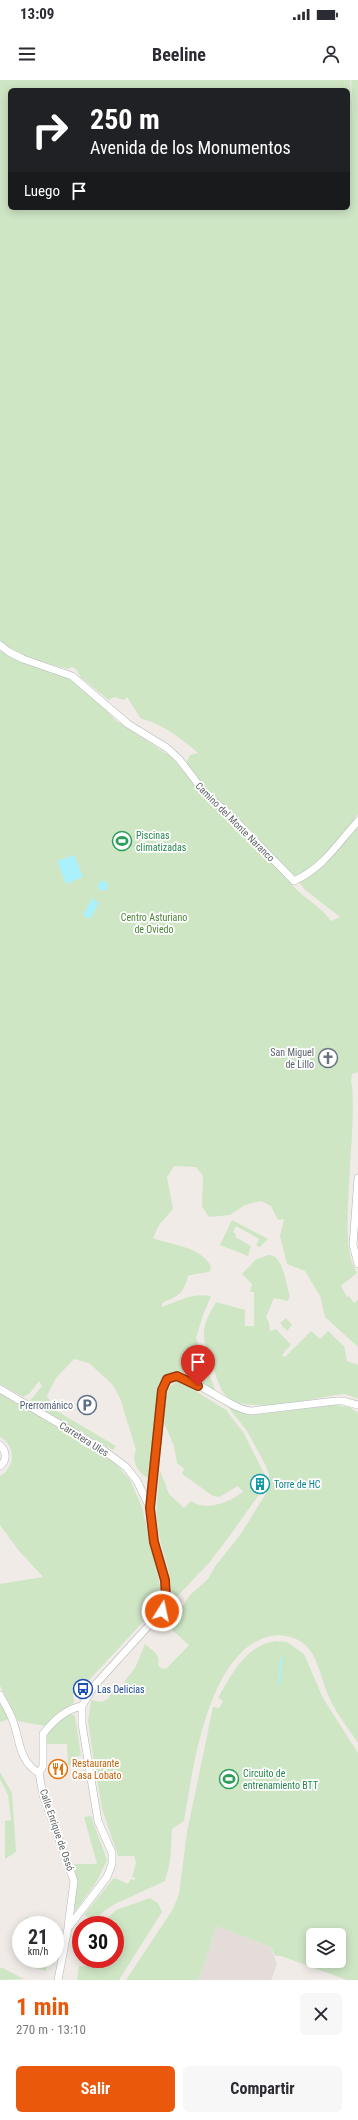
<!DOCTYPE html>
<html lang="es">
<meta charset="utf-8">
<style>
:root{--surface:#fff;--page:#f7f7f7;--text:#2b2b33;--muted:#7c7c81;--accent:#ea580c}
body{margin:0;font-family:"Roboto Condensed",sans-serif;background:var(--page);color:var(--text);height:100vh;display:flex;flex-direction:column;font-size:15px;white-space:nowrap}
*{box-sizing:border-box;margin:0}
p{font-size:13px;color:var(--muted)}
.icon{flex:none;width:22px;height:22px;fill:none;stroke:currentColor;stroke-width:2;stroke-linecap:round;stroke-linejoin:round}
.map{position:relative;height:1900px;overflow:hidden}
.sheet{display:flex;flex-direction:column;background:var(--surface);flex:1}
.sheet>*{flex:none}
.banner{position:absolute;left:8px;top:8px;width:342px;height:122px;border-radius:6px;box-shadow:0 2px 10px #0003;background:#202124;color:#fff;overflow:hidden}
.controls{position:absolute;left:306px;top:1848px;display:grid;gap:8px}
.controls a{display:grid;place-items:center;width:40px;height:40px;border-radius:6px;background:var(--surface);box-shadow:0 2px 10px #0003;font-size:20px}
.speed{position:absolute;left:12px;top:1836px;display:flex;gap:8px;font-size:20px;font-weight:700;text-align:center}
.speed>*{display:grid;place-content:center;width:52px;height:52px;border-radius:50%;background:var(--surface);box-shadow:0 2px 10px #0003;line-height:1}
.speed small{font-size:10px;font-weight:400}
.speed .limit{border:6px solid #d22;background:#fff;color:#111}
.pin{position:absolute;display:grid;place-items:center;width:34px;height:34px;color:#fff;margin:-41px -17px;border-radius:50% 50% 50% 0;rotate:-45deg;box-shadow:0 0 4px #0007}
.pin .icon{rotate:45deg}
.me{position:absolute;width:44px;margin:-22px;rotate:10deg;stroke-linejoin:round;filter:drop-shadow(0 0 3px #0008)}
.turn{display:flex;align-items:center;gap:14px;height:84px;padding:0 16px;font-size:18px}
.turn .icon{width:52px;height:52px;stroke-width:2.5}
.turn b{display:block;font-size:28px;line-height:34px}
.then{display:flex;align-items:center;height:38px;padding:0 16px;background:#0003;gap:8px;font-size:15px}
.round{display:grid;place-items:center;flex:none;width:42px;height:42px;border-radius:6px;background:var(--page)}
.overview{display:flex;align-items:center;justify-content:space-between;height:68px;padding:0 16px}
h1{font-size:24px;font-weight:700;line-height:30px;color:var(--accent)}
.cta{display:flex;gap:8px;margin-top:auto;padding:8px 16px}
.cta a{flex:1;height:46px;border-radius:6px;background:var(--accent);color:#fff;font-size:16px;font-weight:700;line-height:46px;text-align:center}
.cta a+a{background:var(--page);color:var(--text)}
.status{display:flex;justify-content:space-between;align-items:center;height:28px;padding:0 20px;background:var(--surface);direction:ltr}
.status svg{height:11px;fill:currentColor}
header{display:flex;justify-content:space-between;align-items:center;height:52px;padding:0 16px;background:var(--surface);font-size:18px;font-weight:700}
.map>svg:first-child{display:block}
.education{fill:#e3dcd8}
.green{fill:#cfe6c5;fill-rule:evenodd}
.water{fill:#abf1fc}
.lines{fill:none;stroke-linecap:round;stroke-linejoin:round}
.stream{stroke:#abf1fc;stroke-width:2}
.minor-casing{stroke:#b2b6b8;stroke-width:8}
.minor{stroke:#fff;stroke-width:7}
.route-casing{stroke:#983908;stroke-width:10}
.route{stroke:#ea580c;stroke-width:7}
.labels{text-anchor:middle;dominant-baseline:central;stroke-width:3.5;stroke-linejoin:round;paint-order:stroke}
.street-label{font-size:10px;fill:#5e6466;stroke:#fff}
.leisure-label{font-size:10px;fill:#27864d;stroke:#fff;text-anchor:start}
.park-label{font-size:10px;fill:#4c8338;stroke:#fff}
.worship-label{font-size:10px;fill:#5b616d;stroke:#fff;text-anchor:end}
.service-label{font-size:10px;fill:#4e5e75;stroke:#fff;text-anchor:end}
.culture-label{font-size:10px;fill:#0d838f;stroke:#fff;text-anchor:start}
.transit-label{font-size:10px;fill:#164399;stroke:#fff;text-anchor:start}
.food-label{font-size:10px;fill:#c56008;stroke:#fff;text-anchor:start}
</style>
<div class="status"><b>13:09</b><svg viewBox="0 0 49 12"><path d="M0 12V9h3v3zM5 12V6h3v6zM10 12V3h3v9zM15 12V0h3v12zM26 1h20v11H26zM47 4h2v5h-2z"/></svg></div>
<header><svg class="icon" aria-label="menu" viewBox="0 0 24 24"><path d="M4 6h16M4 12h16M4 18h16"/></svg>Beeline<svg class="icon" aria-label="person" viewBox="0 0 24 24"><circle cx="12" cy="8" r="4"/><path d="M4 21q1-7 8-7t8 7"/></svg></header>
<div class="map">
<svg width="358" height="1900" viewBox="0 0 358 1900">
<rect width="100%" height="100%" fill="#f0ebe7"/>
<path class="education" d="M216,1846L271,1867L277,1884L271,1900H198L206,1880Z"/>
<path class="green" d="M0,0H350L354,43L351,0H358V734L353,740L358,741V992L352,994L351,1001C358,1030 343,1130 349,1170C350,1178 353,1186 357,1193L341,1206L347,1217L349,1216L354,1223L358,1220V1267L325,1237L320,1216L305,1191L287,1184L280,1156L284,1139L278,1140L271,1126L261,1121L245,1125L230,1135L209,1137L202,1126L203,1096L196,1087L174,1086L167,1097L173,1129L159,1145L153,1158C173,1166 198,1165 211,1186L210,1191C203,1194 196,1193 188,1196C183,1215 179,1215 162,1223V1227C179,1221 192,1213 211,1216L203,1235L196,1258L216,1312C199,1300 172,1276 158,1306L150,1400C139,1393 130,1382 136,1370L120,1318L112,1304L89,1283L74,1279L56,1298L47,1316L55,1330L116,1366L113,1370L29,1322L42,1306L39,1301L30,1313L23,1317L0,1304V569L19,581L66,596L76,603L102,625L115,640L170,676L213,725L288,797C293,813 320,824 331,841L340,837L304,809L296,797L214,719L185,685L190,675L198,673C185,661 158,641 141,639L127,617L124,620L114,617L109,620L80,597L77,590L72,587L68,589C43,582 20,579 0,561ZM10,10H348V128H10Z
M232,1140L268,1159L260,1167L256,1165L259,1159L236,1146L233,1152L236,1154L235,1157L251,1166L248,1176L220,1165Z
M268,1175C284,1174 285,1204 290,1216L288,1221L274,1218L266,1237L269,1243L270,1251L276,1249L291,1265L282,1275L285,1277L311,1251L320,1259L328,1251L344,1266L347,1281L358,1285V1319L345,1314L336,1315C311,1319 245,1335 226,1316C219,1309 216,1294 212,1285C201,1256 200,1249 216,1222L245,1230V1246H254V1212H250L252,1204L242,1194L255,1180Z
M286,1238L292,1245L287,1251L280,1243Z
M176,1302H181L226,1330L243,1352L265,1395V1403L263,1409L231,1454L209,1483L170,1524C176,1497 159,1469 157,1442C156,1425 158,1407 160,1390L169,1414L184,1428L191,1421C207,1432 229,1422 243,1412L238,1406L219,1417L213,1416L182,1394L184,1389L177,1383L174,1366L164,1343L167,1309Z
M0,1314L70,1355L80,1361V1364L114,1382L130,1400L142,1427L161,1510L159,1521L153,1531L80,1610L73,1614L74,1623L60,1632L45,1646L18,1641L0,1606V1504L43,1497L19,1471L0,1445V1396C16,1386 16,1366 0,1357Z
M336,1325L350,1327L358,1333V1663C348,1647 336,1634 329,1617C322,1602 319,1582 309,1569C301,1558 283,1553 271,1556C208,1569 193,1689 184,1741L172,1749L170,1782L165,1801L115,1824L104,1831L94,1841L84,1835L112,1800L115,1798L128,1804L131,1799L134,1800L135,1798L132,1797L136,1783L134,1776H118L102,1729L94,1682L88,1641L91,1620L102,1622L109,1618L110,1611H117L135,1588L145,1564C153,1571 161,1574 158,1585L162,1589L167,1588L189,1565L162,1541L179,1523L183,1526L190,1515L208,1499L216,1485L240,1455L270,1407L269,1395L266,1386L247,1351L228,1327L254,1335Z
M276,1561L287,1562L304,1574L323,1618L358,1673V1900H347L281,1876H275L271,1867L216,1846L206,1880L198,1900H126L173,1829L179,1814L187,1752L213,1627L219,1628L223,1621L218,1618C232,1593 246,1565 276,1561ZM313,1855H339V1881H313Z
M0,1622L9,1639L0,1642Z
M69,1633L75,1636L81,1676L72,1677L71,1685H68L67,1664H46C46,1648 57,1642 69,1633Z
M0,1692L12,1713L16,1772L5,1779V1741L11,1740L8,1715L0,1699Z
M91,1736L107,1780L97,1801L74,1833L77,1803L74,1784H97L84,1737Z
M150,1818L158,1823L162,1832L119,1900H77L79,1886H88L89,1880L115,1879V1845H100L116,1830Z
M26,1837L51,1845H24Z
M55,1846L62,1850L54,1885L47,1883L46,1891L28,1886L18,1876L21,1860V1879H55Z
M0,1888H3L24,1899L0,1900Z"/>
<path class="water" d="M74,775L83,797L66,804L57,781Z
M98 806a5 5 0 1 1 10 0a5 5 0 1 1-10 0Z
M92,818L99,823L90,839L83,835Z"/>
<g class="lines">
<path class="stream" d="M279,1604L281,1578"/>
<defs>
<path id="minor" d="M0,565L9,572L23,579L72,596L128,644L167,668L179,679L208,717L226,731L294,801C324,787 337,764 358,741
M358,1098L353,1165L358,1184
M0,1309L102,1369L126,1387L137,1401L150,1428
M0,1365C7,1372 7,1380 0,1386
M0,1615C5,1624 11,1634 14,1644C20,1663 20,1682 39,1693L43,1715L74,1801L68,1847
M39,1693L43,1686V1654C53,1641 65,1629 82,1626
M58,1900L68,1848L107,1797L112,1784V1773L98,1741L82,1644V1626L94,1606L162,1531L166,1518L165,1500L154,1462L150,1428L164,1304L172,1297C190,1293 227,1328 251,1331L336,1321H343L358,1325"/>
</defs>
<use href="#minor" class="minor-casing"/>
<use href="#minor" class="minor"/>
</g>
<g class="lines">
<defs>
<path id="route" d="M162,1531L166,1518L165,1500L154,1462L150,1428L162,1310L167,1299L177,1296L198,1306"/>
</defs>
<use href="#route" class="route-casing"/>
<use href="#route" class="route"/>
</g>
<defs>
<symbol id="stadium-ring" viewBox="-11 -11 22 22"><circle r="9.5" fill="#fff" stroke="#2e9e5b" stroke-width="1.5"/><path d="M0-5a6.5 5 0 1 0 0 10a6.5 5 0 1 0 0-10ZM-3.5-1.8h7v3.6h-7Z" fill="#2e9e5b"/></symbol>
<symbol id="church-ring" viewBox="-11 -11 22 22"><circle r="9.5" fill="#fff" stroke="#6b7280" stroke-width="1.5"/><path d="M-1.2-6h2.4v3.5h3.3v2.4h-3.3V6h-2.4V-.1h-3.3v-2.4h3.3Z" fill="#6b7280"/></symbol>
<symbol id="parking-ring" viewBox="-11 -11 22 22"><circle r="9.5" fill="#fff" stroke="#5c6f8a" stroke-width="1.5"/><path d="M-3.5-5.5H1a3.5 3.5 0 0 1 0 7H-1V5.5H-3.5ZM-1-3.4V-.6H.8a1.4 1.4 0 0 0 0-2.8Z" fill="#5c6f8a"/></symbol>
<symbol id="building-ring" viewBox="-11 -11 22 22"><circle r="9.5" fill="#fff" stroke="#0f9aa8" stroke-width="1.5"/><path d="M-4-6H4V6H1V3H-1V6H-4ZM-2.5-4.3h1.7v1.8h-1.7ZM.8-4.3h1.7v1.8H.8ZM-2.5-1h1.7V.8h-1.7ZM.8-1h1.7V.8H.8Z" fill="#0f9aa8"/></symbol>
<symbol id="bus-ring" viewBox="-11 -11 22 22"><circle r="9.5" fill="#fff" stroke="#1a4fb4" stroke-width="1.5"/><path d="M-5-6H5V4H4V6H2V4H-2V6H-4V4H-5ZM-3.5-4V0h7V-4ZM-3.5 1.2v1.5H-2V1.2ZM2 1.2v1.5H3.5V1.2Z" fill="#1a4fb4"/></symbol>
<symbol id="restaurant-ring" viewBox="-11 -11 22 22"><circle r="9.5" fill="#fff" stroke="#e8710a" stroke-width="1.5"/><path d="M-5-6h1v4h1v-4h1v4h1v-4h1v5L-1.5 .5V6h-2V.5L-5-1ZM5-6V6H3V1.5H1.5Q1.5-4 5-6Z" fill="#e8710a"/></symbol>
</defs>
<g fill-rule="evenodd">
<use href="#stadium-ring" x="111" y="750" width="22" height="22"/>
<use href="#church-ring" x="317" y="967" width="22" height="22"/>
<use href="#parking-ring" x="76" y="1314" width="22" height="22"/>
<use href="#building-ring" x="249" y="1393" width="22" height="22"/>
<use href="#bus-ring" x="72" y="1598" width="22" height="22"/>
<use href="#restaurant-ring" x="47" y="1678" width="22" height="22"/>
<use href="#stadium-ring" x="218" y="1688" width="22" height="22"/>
</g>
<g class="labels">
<g class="street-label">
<text transform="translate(235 742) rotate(45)">Camino del Monte Naranco</text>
<text transform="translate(84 1359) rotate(32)">Carretera Ules</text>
<text transform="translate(57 1750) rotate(71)">Calle Enrique de Ossó</text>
</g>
<g class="leisure-label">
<text x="136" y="755">Piscinas<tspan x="136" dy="12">climatizadas</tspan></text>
<text x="243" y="1693">Circuito de<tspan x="243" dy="12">entrenamiento BTT</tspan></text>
</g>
<g class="park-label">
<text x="154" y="837">Centro Asturiano<tspan x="154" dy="12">de Oviedo</tspan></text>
</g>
<g class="worship-label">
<text x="314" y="972">San Miguel<tspan x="314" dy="12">de Lillo</tspan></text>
</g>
<g class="service-label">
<text x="73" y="1325">Prerrománico</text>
</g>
<g class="culture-label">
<text x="274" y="1404">Torre de HC</text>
</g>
<g class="transit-label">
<text x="97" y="1609">Las Delicias</text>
</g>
<g class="food-label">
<text x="72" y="1683">Restaurante<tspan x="72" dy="12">Casa Lobato</tspan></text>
</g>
</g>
</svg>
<div class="controls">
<a><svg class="icon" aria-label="layers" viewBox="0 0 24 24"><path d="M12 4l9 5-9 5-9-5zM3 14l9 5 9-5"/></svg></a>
</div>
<div class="speed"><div>21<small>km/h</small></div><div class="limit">30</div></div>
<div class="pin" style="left:198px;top:1306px;background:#d93025"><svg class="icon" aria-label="arrive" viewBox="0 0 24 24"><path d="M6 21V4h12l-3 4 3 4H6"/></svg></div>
<svg class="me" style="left:162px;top:1531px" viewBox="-20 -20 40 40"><circle r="17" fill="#ea580c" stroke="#fff" stroke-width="3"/><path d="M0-11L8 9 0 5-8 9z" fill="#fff"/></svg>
<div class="banner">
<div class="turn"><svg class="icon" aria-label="right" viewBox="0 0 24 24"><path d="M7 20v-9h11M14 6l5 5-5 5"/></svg><div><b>250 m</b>Avenida de los Monumentos</div></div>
<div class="then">Luego<svg class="icon" aria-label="arrive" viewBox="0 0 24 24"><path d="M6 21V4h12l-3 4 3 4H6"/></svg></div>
</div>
</div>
<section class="sheet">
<div class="overview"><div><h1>1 min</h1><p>270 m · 13:10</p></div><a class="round"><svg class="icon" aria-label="close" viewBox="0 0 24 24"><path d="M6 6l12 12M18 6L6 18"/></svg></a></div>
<div class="cta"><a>Salir</a><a>Compartir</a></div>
</section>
